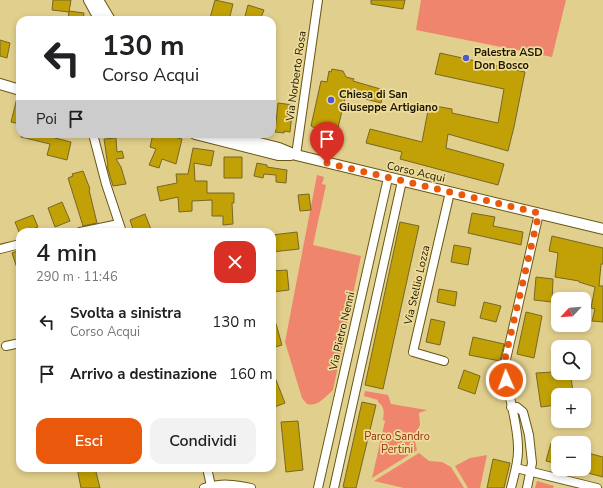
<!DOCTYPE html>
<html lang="it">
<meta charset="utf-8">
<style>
:root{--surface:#fff;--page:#f2f2f2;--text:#202124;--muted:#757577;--accent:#ea580c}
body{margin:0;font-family:"Nunito Sans",sans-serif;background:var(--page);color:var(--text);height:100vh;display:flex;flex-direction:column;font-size:15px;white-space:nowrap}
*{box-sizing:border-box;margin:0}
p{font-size:13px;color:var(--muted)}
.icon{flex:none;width:22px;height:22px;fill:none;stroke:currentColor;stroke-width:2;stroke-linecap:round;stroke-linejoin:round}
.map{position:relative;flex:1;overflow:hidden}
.sheet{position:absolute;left:16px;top:228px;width:260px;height:244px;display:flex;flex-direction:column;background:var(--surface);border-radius:12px;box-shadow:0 2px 6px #0003}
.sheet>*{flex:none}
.hud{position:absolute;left:16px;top:16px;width:260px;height:122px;border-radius:12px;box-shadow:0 2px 6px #0003;background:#fff;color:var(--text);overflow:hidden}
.needle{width:26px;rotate:244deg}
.fabs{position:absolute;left:551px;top:292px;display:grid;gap:8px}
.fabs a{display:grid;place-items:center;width:40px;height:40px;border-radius:8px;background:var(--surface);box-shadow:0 2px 6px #0003;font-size:20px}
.pin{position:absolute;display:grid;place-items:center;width:34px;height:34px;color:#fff;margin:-41px -17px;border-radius:50% 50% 50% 0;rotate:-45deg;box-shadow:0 0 4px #0007}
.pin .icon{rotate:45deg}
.me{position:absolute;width:44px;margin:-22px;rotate:358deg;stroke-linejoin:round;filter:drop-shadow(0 0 3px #0008)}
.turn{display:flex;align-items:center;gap:14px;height:84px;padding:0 20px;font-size:18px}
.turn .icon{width:52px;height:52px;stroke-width:2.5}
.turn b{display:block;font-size:28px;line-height:34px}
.then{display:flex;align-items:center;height:38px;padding:0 20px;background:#0003;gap:8px;font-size:15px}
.round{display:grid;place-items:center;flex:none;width:42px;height:42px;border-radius:12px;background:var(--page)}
.headline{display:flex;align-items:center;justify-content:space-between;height:68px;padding:0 20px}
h1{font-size:24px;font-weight:600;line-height:30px}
.action{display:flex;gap:8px;margin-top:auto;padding:8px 20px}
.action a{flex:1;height:46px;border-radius:12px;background:var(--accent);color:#fff;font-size:16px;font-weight:600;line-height:46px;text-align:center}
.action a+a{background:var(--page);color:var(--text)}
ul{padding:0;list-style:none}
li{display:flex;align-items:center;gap:12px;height:52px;padding:0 20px}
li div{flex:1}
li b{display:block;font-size:15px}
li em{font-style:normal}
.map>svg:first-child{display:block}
.green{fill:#ef856c}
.building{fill:#c1a105;stroke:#786726}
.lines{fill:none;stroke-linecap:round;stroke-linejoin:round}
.minor-casing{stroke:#685713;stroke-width:10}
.tertiary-casing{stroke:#685713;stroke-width:12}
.minor{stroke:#fff;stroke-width:8}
.tertiary{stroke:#fff;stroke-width:10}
.route{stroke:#ea580c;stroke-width:7;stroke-dasharray:0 12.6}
.poi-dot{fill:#4e59ce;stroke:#eedc9a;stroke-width:1.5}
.labels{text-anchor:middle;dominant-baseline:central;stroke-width:3.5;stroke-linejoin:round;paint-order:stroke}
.poi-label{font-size:11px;font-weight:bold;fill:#1d1600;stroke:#eedc9a;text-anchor:start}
.street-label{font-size:11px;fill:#1d1600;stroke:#eedc9a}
.park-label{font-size:11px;fill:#963018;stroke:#eedc9a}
</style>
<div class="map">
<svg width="603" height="488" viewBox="0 0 603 488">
<rect width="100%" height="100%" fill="#e1cf8d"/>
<path class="green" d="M421,0H566L552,57L416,30Z
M317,175L324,177L322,184L326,185L313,245L361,256L333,390C325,397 318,407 307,404L302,398L285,342Z
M365,391L388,395L391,404L427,410L419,413L420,425L414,437L417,450L372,478L385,421L383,420C384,412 385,407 378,402V400L364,396Z
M419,453L429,461L442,462L451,467L464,488H404L374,481Z
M487,455L480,488H468L455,466L470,458Z
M537,481L554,486L553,488H535Z"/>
<path class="building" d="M53,0H71L69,12L52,10Z
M215,0L233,4L229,20H217L210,18Z
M371,0H405L403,9L371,4Z
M248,5L264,10L260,20H244Z
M69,11L84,13L83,20H68Z
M0,40L10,43L7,58L0,56Z
M440,53L525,72L514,127L508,151L448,134L446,148L504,164L498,185L400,159L402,152L366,143L370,129L422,142L429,105L452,109V113L498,123L504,89L435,74Z
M332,69L343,71L346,77L354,79L353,81L384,90L381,103L346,94L337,132L330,133L319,130L311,126L321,81L327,82L329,71L331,72Z
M17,98H20V124L11,122Z
M278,103L293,105L290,132L284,131V133L275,132Z
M22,134H52L51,137L71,142L67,160L47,155L50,144L21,137Z
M153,134H161L182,139L176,164L162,159L159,168L149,165L156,149L150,147Z
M116,138L117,152L122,151L124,158L116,159L121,167L126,184L113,186L107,166H108L104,139Z
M193,148L214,151L211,166L194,163L195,181H207V193H234V203H232L233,224L223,225V216H212V200L192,201V211L179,212L178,197L160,201L157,187L177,183L176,174H188Z
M224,157H242V178H224Z
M257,163L267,165V167L287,170L286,183L276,182V175L264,174L263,178L254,176Z
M83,171L90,189L89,190L97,223L83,226L68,178L73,176L72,174Z
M309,194L311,210L300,211L298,195Z
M62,202L70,221L55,227L48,208Z
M472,213L495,217L493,226L523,232L521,245L468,233Z
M145,214L152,232H134L130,220Z
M33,215L38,227L25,232H19L15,222Z
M400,222L419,226L383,389L365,385Z
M297,232L299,249L272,252V235Z
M552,236L603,248V264H601L599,286H603V322L592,321L595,309L591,308L595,287L579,282V281L555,277L558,253L549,251Z
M454,245L471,248L468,265L451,262Z
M20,250V274H19L12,253Z
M287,270L289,290L272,292V271Z
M536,277L553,279L552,302L534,300Z
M439,289L457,292L455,306L437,302Z
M484,302L501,306L496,322L480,318Z
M526,312L542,316L534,358L517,354Z
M272,317H274L282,345L272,348Z
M431,319L445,322L440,345L426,342Z
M473,337L504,344L500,361L469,355Z
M272,370L285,403L272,408Z
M464,370L480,376L475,394L458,388Z
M553,372V378L571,377L573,392L555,393L556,405L541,407L536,373Z
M362,402L376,405L356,488H347L343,487Z
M298,421L303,470L286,472L281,422Z
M551,443L558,445V464L546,461Z
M584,452L603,457V477L584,472Z
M493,459L510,463L504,488H487Z
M77,468H95L100,488H81Z"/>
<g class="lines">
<defs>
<path id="minor" d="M93,134L106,184L122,232
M296,155L318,0
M80,232L119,224
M0,249L20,244
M6,346L20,343
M444,361L413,352L450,192
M511,407H517L523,412L529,435L532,463L527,488
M207,468L211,486
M516,468L597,488
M204,488C221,483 234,484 251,488
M318,488L388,178
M334,488L402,181
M511,488C514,476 518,463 518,451C519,422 506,394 505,364L539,213"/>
<path id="tertiary" d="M89,0L100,20
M98,0L110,20
M0,84L20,90
M195,134L278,155H291
M224,134L279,148L296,155L603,229"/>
</defs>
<use href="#minor" class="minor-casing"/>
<use href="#tertiary" class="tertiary-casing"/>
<use href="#minor" class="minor"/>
<use href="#tertiary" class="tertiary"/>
</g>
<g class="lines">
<path class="route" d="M327,163L539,213L505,359L506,380"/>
</g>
<g class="poi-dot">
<circle cx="466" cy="58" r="4"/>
<circle cx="331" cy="100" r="4"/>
</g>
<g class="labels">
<g class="poi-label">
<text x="474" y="52">Palestra ASD<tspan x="474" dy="13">Don Bosco</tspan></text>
<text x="339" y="94">Chiesa di San<tspan x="339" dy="13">Giuseppe Artigiano</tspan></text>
</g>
<g class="street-label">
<text transform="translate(296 76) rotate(-82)">Via Norberto Rosa</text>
<text transform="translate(416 172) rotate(13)">Corso Acqui</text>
<text transform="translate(417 285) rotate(-77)">Via Stellio Lozza</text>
<text transform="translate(342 331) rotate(-77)">Via Pietro Nenni</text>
</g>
<g class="park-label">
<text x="397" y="436">Parco Sandro<tspan x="397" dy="13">Pertini</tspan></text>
</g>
</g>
</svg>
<div class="fabs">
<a><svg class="needle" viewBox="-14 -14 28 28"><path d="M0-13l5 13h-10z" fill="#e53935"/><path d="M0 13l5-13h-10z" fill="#757577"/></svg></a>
<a><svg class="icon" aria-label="search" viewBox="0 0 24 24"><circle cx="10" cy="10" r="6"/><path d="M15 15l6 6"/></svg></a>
<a>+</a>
<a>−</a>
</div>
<div class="pin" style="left:327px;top:163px;background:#d93025"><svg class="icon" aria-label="arrive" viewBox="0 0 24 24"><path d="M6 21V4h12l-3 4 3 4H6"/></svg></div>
<svg class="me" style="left:506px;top:380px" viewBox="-20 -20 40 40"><circle r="17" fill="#ea580c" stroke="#fff" stroke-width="3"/><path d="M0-11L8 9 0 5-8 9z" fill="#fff"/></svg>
<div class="hud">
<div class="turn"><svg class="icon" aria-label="left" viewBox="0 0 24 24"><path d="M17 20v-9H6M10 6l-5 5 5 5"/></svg><div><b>130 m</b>Corso Acqui</div></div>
<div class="then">Poi<svg class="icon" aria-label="arrive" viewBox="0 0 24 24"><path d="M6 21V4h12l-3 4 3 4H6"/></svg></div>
</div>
<section class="sheet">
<div class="headline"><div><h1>4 min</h1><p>290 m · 11:46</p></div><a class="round" style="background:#d93025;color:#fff"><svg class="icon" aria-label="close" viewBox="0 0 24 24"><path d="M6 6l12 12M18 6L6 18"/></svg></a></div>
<ul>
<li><svg class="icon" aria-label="left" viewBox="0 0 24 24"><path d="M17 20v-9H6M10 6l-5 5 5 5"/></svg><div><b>Svolta a sinistra</b><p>Corso Acqui</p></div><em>130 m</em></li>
<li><svg class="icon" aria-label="arrive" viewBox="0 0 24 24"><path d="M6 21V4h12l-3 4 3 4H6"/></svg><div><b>Arrivo a destinazione</b></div><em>160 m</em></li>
</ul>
<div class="action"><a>Esci</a><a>Condividi</a></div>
</section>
</div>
